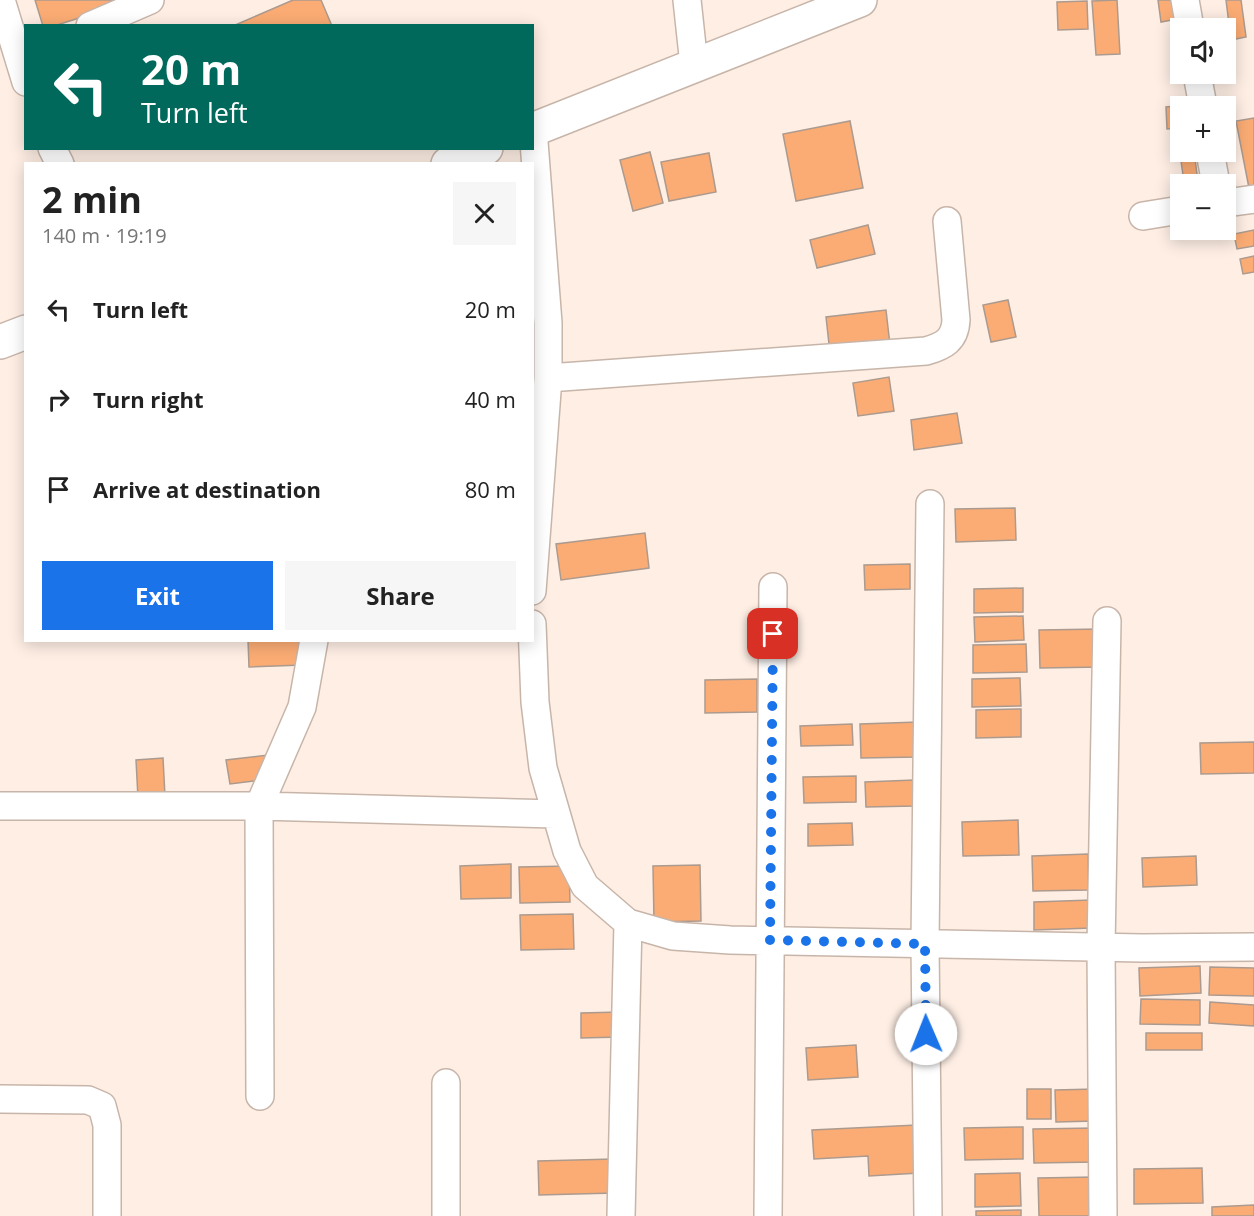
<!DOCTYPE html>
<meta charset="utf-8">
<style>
:root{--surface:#fff;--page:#f6f6f6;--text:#222;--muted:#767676;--accent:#1a73e8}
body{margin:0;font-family:"Open Sans",sans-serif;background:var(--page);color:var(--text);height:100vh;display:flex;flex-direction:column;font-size:22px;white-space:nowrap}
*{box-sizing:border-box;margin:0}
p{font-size:20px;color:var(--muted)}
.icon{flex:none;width:33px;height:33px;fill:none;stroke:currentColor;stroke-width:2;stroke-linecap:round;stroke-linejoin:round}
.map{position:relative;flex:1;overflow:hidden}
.side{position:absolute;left:24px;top:162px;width:510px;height:480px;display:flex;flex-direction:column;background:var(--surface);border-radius:0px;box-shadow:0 3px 15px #0003}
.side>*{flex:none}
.banner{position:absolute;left:24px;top:24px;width:510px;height:126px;border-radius:0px;box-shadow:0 3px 15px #0003;background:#00695c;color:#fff;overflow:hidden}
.tools{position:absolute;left:1170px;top:18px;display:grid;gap:12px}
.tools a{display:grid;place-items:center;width:66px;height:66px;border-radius:0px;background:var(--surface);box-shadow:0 3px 15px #0003;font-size:30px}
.pin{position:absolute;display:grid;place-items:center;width:51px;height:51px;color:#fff;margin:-26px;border-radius:12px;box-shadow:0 3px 9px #0006}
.me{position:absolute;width:66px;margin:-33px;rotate:359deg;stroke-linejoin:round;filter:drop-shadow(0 0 4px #0008)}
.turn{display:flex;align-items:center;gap:21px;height:126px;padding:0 18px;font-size:27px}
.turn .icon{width:78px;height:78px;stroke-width:2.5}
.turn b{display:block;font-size:42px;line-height:51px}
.round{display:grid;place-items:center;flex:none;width:63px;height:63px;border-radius:0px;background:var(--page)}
.summary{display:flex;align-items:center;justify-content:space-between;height:102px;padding:0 18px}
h1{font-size:36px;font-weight:700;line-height:45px}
.cta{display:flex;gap:12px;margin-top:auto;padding:12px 18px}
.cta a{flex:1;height:69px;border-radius:0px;background:var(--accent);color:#fff;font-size:24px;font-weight:700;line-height:69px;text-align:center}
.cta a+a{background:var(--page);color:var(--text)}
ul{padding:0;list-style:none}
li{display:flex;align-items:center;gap:18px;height:90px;padding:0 18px}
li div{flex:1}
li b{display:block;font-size:22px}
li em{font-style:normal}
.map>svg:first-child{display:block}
.building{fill:#fbac74;stroke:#ac9a8e;stroke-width:1.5}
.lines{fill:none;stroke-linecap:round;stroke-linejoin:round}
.minor-casing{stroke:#c8b5a9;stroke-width:30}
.major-casing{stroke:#c8b5a9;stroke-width:36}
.minor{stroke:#fff;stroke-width:27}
.major{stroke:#fff;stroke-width:33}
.route{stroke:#1a73e8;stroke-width:10;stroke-dasharray:0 18}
</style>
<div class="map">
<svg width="1254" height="1216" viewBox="0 0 1254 1216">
<rect width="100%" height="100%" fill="#feeee4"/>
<path class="building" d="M35,0H136L54,26H43Z
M293,0H321L332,26H233Z
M1117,0L1120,54L1096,55L1092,1Z
M1158,0H1180L1183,18L1161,22Z
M1226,0H1241L1246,37L1231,40Z
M1087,1L1088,29L1058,30L1057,2Z
M1226,53L1232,79L1212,84L1209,74H1226Z
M1198,104V106H1180V128L1167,129L1166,107Z
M1254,118V187L1249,188L1236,121Z
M850,121L863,188L796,201L783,134Z
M650,152L663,203L633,211L620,160Z
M1194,152L1198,181L1184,182L1180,154Z
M709,153L716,192L669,201L661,162Z
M868,225L875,254L817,268L810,240Z
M1254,230V246L1237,249L1234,234Z
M1254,256V272L1243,274L1240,259Z
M1008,300L1016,337L991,342L983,305Z
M886,310L890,345L830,353L826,317Z
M889,377L894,411L858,416L853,383Z
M957,413L962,443L914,450L911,420Z
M1015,508L1016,540L956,542L955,509Z
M645,533L649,568L561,580L556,544Z
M910,564V589L865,590L864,565Z
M1023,588V612L974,613V589Z
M1023,616L1024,640L975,642L974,617Z
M1101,629L1102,667L1040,668L1039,630Z
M248,640H302L303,665L249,667Z
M1026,644L1027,672L973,673V645Z
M1020,678L1021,706L972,707V679Z
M757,679V712L705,713V680Z
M1021,709V737L976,738V710Z
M918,722V757L861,758L860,724Z
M852,724L853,745L801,746L800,726Z
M1254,742V773L1201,774L1200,743Z
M268,755L271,779L230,784L226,760Z
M163,758L165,796L138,798L136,760Z
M856,776V802L804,803L803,777Z
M914,780L915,806L866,807L865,782Z
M1018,820L1019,855L963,856L962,822Z
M852,823L853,845L808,846V824Z
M1088,854V890L1033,891L1032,856Z
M1196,856L1197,885L1143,887L1142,858Z
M511,864V898L461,899L460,866Z
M700,865L701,921L654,922L653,866Z
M569,866L570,902L520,903L519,867Z
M1091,900L1092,928L1034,930V902Z
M573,914L574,949L521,950L520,915Z
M1200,966L1201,993L1140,996L1139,968Z
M1210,967L1254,968V996L1209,995Z
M1141,999L1200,1000V1025L1140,1024Z
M1210,1002L1254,1005V1026L1209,1023Z
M620,1012V1037L581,1038V1013Z
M1146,1033H1202V1050H1146Z
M856,1045L858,1077L808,1080L806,1048Z
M1027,1089H1051V1119H1027Z
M1095,1089V1121L1056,1122L1055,1090Z
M917,1125L919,1173L869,1176L868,1156L814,1159L812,1130Z
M1023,1127V1159L965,1160L964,1128Z
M1095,1128L1096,1162L1034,1163L1033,1129Z
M613,1159L614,1193L539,1195L538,1161Z
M1202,1168L1203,1203L1134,1204V1169Z
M1020,1173L1021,1206L975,1207V1174Z
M1094,1177V1216H1039L1038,1178Z
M1254,1205V1216H1212V1207Z
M1021,1210V1216H976V1211Z"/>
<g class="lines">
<defs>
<path id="minor" d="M1,0L26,82
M687,0L694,65
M1185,0L1190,28
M90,26L150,0
M1197,74L1203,106
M52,148L60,164
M1210,152L1216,184
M1226,203L1254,199
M1143,216L1180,210
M548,378L926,351C944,346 955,340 956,320L947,221
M532,591L548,378V323L533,129
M532,624L535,702L543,768L567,851L585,886L628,923L673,936L730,940L1142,948L1254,947
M0,806H259L555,814
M260,1096L259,806L302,707L314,640
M0,1099L88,1100L102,1106L107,1125V1216
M446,1216V1083
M621,1216L628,923
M768,1216L773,587
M928,1216L925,944L930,504
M1103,1216L1101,947L1107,621"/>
<path id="major" d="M532,130L860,0
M448,164L486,148
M0,342L26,332"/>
</defs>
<use href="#minor" class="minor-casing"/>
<use href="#major" class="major-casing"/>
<use href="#minor" class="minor"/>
<use href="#major" class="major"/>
</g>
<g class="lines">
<path class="route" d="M773,634L770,940L925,944L926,1034"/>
</g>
</svg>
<div class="tools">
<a><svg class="icon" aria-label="sound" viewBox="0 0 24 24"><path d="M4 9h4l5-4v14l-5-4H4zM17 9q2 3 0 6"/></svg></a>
<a>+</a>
<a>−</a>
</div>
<div class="pin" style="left:773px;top:634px;background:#d93025"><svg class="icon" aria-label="arrive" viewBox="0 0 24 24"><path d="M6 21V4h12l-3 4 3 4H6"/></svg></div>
<svg class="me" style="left:926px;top:1034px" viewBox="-20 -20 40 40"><circle r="19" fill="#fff"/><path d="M0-13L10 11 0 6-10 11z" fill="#1a73e8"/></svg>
<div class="banner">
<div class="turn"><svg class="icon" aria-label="left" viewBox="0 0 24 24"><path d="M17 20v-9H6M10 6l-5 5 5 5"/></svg><div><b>20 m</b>Turn left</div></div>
</div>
<section class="side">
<div class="summary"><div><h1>2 min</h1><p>140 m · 19:19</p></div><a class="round"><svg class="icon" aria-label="close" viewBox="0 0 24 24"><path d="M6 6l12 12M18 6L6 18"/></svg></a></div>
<ul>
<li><svg class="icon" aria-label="left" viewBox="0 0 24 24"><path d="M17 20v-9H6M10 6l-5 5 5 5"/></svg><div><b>Turn left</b></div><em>20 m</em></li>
<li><svg class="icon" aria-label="right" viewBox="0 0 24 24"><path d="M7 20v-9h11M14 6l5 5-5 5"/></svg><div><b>Turn right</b></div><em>40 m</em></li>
<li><svg class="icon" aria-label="arrive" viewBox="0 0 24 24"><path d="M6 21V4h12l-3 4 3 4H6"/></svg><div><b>Arrive at destination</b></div><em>80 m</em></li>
</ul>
<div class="cta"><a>Exit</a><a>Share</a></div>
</section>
</div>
